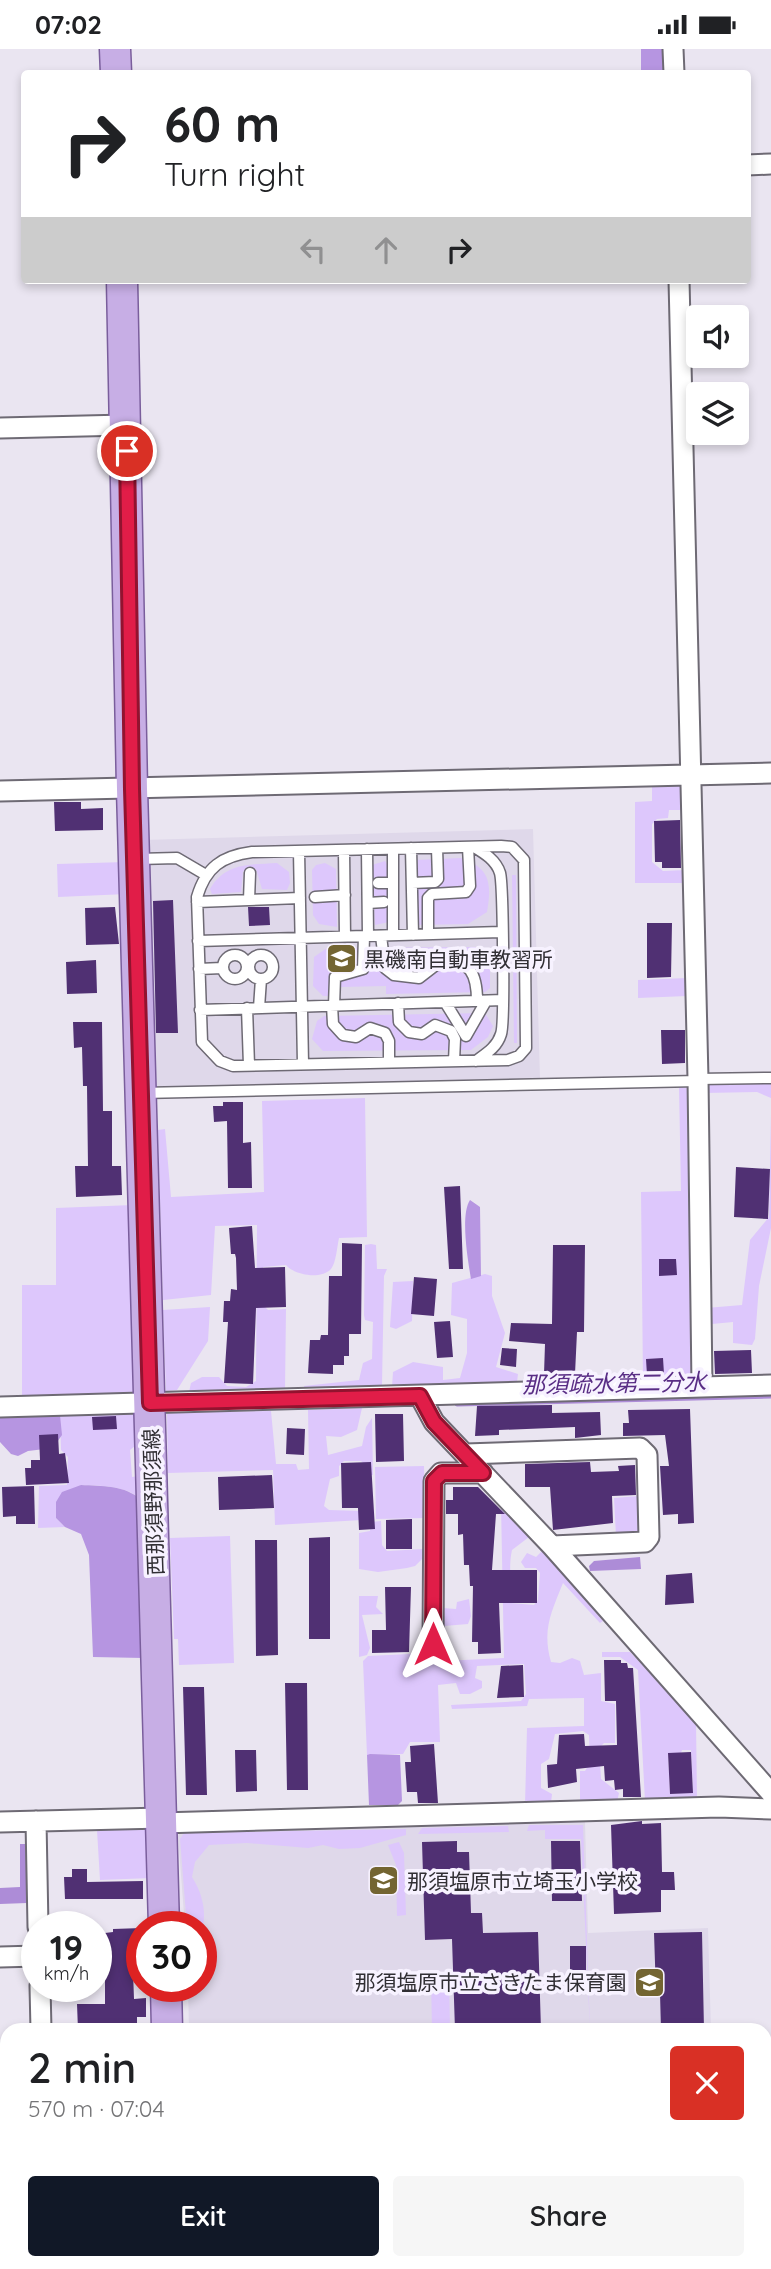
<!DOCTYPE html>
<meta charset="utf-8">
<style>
:root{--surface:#fff;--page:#f6f6f6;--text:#202124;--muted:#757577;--accent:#111827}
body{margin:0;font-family:Quicksand,"Noto Sans JP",sans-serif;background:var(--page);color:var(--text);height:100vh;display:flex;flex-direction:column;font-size:26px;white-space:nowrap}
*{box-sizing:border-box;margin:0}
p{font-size:23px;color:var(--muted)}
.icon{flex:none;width:38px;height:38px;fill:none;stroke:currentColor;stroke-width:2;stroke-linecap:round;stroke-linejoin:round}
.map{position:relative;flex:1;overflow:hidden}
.drawer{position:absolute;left:0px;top:1974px;width:772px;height:247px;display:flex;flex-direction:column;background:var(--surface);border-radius:21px 21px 0 0;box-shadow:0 4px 10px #0003}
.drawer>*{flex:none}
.banner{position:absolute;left:21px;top:21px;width:730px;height:214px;border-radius:7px;box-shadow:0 4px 10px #0003;background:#fff;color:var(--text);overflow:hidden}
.buttons{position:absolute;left:686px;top:256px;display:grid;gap:14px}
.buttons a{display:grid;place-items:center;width:63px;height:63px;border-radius:7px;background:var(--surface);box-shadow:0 4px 10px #0003;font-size:35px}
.speed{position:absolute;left:21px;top:1862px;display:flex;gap:14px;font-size:35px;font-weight:700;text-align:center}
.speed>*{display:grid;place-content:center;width:91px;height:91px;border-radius:50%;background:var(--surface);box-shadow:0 4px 10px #0003;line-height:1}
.speed small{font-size:18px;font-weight:400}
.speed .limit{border:10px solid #d22;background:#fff;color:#111}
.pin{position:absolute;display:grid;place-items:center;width:60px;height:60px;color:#fff;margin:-30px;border:4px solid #fff;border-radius:50%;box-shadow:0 2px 7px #0007}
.me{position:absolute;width:77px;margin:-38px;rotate:0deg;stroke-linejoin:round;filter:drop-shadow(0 0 5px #0008)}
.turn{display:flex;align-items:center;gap:24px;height:147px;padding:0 28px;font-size:32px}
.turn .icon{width:91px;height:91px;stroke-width:2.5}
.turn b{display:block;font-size:49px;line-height:60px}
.lanes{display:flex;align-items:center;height:66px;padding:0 28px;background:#0003;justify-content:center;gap:35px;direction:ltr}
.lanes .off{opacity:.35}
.round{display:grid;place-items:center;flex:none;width:74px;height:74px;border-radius:7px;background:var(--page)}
.headline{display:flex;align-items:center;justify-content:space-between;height:119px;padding:0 28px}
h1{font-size:42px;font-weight:600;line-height:52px}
.primary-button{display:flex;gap:14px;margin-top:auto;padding:14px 28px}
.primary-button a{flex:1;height:80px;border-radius:7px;background:var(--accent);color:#fff;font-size:28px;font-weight:600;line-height:80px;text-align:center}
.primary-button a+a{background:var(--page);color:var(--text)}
.status{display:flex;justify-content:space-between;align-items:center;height:49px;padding:0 35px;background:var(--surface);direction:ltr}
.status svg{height:19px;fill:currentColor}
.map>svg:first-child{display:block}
.built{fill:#dfd8ea}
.green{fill:#ddc7fc;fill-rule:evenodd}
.forest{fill:#b695e1}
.water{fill:#ad8cd7}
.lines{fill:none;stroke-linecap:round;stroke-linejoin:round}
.stream{stroke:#ad8cd7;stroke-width:5}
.building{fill:#503073}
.service-casing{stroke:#6e6a74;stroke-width:13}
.minor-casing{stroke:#6e6a74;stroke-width:23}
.tertiary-casing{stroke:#6e6a74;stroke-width:26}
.primary-casing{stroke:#7a5e9c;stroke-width:33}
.service{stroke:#fff;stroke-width:10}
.minor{stroke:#fff;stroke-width:19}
.tertiary{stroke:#fff;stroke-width:23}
.primary{stroke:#c7aee5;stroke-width:30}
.route-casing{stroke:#92132f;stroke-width:18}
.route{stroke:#e11d48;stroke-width:12}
.labels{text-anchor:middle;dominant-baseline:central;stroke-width:7;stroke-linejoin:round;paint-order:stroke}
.poi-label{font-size:21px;fill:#312f34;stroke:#f7f2ff;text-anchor:start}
.street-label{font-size:21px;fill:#312f34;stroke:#f7f2ff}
.water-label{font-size:23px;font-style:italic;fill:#592d85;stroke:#f7f2ff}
</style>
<div class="status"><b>07:02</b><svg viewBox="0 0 49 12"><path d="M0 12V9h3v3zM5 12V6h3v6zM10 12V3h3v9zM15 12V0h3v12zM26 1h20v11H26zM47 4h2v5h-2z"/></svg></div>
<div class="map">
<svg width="771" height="2220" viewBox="0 0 771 2220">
<rect width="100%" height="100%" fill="#eae5f1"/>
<path class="built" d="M533,780L540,1030L150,1040L143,791Z
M585,1773L588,1884L708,1879L711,1981H189L188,1937H201V1878H185L178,1787L183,1780Z"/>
<path class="green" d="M685,731L684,761H669L668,769L657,770L652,775V813L663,822L686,821L688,834H635V753L652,752V732Z
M461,809C490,819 492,834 487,863L468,875L416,876V811Z
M385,812L388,817L389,873L375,876L372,816Z
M126,813L127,845L58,848L57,815Z
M277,814L289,823L290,834L287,841L262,840L256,820L243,822L241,843L212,845L210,840C226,813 249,816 277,814Z
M325,814L336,820L337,878L319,875L313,866L312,821L316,816Z
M512,826H516L517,994H514Z
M476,898L486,901L490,909V939L485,943L386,945V937L340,938V947H323L313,937L314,908L327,899Z
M687,929V947L638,949V931Z
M485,964L493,977L488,988L471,1001L323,1002L312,990L317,972L324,967Z
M771,1034V1049L757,1043L704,1044L703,1036Z
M679,1038L692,1039L697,1324L692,1331H643L641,1143L681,1142Z
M365,1049L367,1188L339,1189C337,1198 336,1214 331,1220C321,1231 294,1226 286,1216L263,1218L264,1257L268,1261L286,1260L285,1341L189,1343L191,1334L202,1328H219L227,1337L246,1338L256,1332L257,1176L215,1177L211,1246L163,1251L158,1081L165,1080L171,1148L264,1143L262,1052Z
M771,1065V1179L759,1237L755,1290L752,1296L733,1294V1273L712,1275L711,1327L758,1325V1328L710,1331L706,1259L742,1256L750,1191L769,1168Z
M133,1156L139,1339L132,1344L22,1348V1236H56V1159Z
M371,1195L376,1196L377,1220H387L384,1227L382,1336L379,1340L305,1341L304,1337L359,1331L363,1314L372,1310L373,1273L365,1271L364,1266L365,1196Z
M485,1225L492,1227V1247L505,1284L496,1318L518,1325L517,1333L392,1338L393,1323L413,1313L443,1318V1331L460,1329L467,1304V1270L451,1266L452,1234Z
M413,1232L412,1272L396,1280L390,1278L393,1233Z
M210,1258L208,1292L177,1341L166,1342L163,1261Z
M362,1359L357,1381L341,1388L326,1387L328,1406L362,1397L366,1378L372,1369L373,1426H366V1416L361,1412H344L339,1417V1427L330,1430L324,1457L329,1461L361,1462L362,1471L275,1476L273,1421L168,1424L167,1364L271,1362L276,1415H296L298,1421L309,1420L308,1361Z
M136,1365L139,1394L130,1401L132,1428L139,1427L140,1450C126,1436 99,1437 81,1436L56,1469L65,1478L38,1479L39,1437L67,1436L68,1408L61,1401L60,1366Z
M424,1417L425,1469L376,1470L375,1418Z
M639,1447L641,1483L635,1487H616L614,1449Z
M501,1456L529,1488L512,1501C508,1518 512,1536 511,1554L534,1556L538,1551L540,1524L536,1519H525L521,1513L527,1504L536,1508L542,1502L603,1572L600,1574L563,1534C551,1564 542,1581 551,1613L560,1614L572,1609L580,1612L584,1626L601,1624V1652L615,1655V1694H604L599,1699L601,1730L619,1744L617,1753L580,1754V1722H585L590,1714L589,1686L583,1682L555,1685L549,1710L541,1715V1739L552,1745L551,1754L525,1756L527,1679L584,1677V1649L529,1650L527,1657L452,1660L451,1656L521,1652L526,1645L524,1615L477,1617L475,1629L482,1632V1639L470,1645H460L456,1634L438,1636L440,1693H410L403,1705L367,1706L363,1612L368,1607L430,1604L438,1616L444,1612L504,1609Z
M381,1472L382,1496L387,1502L424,1500L425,1507L415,1517L407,1519L378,1523L359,1520V1484L370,1482L371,1473Z
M230,1487L234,1614L179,1616L178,1590H174L170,1489Z
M359,1547H378L376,1558L383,1565L362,1566L370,1599L367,1606L359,1608Z
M469,1550L471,1567L468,1575L444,1577L443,1559L456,1560L457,1553Z
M602,1603H630L696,1672L697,1750L645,1752L638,1621L620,1608H602ZM682,1701H691L693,1743L670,1745L668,1705L681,1704Z
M529,1776H583L590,1981L581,1790H545V1781L527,1782Z
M508,1777L509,1783L418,1785L422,1779Z
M145,1779L151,1782L152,1829L100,1831L97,1781Z
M406,1780V1786L360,1799L339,1800L323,1796L308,1799L247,1794L209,1796L195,1813L192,1828C204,1847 207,1866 201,1887V1878H187L180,1790L184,1784Z
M399,1793L404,1804L406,1866L397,1867L396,1816L388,1796Z
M431,1930H449L450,1981H432Z"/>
<path class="forest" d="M641,0H668V24H641Z
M470,1151L480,1158L481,1227L471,1230C468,1212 460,1166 470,1151Z
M60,1366L62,1386L53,1399L28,1402L18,1407L11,1405L0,1393V1367Z
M81,1436C101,1437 126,1436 141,1451L144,1609L93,1608L89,1506L81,1485L65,1478L56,1469V1453L62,1443Z
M370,1705L400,1706L402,1752L398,1756H369L367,1706Z"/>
<path class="water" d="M640,1508L641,1520L590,1522L589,1517L594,1512Z
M20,1795H26L27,1854L0,1855V1839L20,1838Z"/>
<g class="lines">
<path class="stream" d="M457,1355L771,1347"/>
</g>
<path class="building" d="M54,753H81V760L103,759V781L55,782Z
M680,771L681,819H662V813H655L654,772Z
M173,851L178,984H156L153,852Z
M115,858L119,895L86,896L85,859Z
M248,858H269L270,876L249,877Z
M647,874H672L671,928L647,929Z
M96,911L97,944L67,945L66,913Z
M73,973H102L103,1062H112V1117H121L122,1146L76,1148L75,1117H88L87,1037H83L82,998L74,999Z
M661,981H685V1014L662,1015Z
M223,1053H243V1094L251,1093L252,1139H228L227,1072L214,1073L213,1057H223Z
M736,1118L770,1120L768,1170L734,1168Z
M460,1137L463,1220H449L444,1138Z
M252,1177L255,1219L285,1218L286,1258L256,1259L253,1335L224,1334L228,1273H223L224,1252H230L231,1240L237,1241L236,1209L235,1205H231L229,1179Z
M342,1194L362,1195L361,1285H349V1307H344V1316H333V1325L308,1324L310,1291H320L321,1286H328L329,1227H342Z
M553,1196H585L584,1283H577L575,1325H544L545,1295L509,1292L511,1274L552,1275Z
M659,1210H676L677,1226L659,1227Z
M414,1228L437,1230L434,1267L411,1265Z
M450,1272L453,1308L437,1309L434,1273Z
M502,1299L517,1300L516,1318L500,1316Z
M751,1301L752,1324L715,1325L714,1302Z
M663,1309L664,1325L647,1326L646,1310Z
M552,1356V1364L600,1363L601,1386L575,1389V1378L499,1381V1386L475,1387L477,1357Z
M690,1360L694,1474L678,1475V1465L663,1466L660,1417H669L665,1386L623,1387V1374H629L628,1361Z
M375,1365H403L404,1412L376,1413Z
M116,1367L117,1380L93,1381L92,1368Z
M287,1379L305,1380L304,1406L286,1405Z
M58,1385L59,1405L65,1404L69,1434L26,1436L25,1419H31V1411H40L39,1386Z
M371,1413L375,1480L359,1481L358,1459H342L341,1414Z
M590,1413L591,1423L619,1422L618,1417L635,1416L636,1446L612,1447L613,1474L553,1481L550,1438H525V1415Z
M272,1426L274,1459L219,1461L218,1428Z
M34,1437L35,1475H16V1467L3,1468L2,1438Z
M453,1438H478L505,1465H496L492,1521H537V1554H499L501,1604L478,1605V1593H472L473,1537H470L469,1516H464L463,1485L458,1486V1465H446V1451H453Z
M412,1470V1500H386V1471Z
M330,1488V1590H309V1489Z
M255,1491H277L278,1606L256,1607Z
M692,1524L694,1554L665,1556L666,1526Z
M385,1538H411L409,1603L372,1604V1581H386Z
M604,1611H621V1614H627L628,1619H633L641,1748H623V1740L615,1741L614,1731L605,1732L604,1717L576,1720L577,1733L548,1739L547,1716L557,1715L559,1686L584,1685L585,1697L617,1696L616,1652H605Z
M523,1616L524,1648L497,1649L501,1617Z
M285,1634H307L308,1741H287Z
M183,1638H204L207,1746H186Z
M434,1695L438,1754H418L417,1743H407L405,1713H411L410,1697Z
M235,1701H256L257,1742L236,1743Z
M691,1703L693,1744L670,1745L668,1704Z
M642,1772V1775L661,1774L662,1823H674L675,1841H661V1863L614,1865L611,1776Z
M457,1792V1803H469L471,1864H482L483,1884L538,1883L541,1981H455L452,1890L425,1891L422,1793Z
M551,1792H580L582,1852H552Z
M72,1820H87V1833L143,1832V1850H65L64,1828H72Z
M142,1879V1895H132L134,1950L146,1949V1968H137V1981H78L77,1955H105V1884L113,1883V1880Z
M702,1883L704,1981H661L660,1944H656L654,1884Z
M570,1897H586V1921H570Z"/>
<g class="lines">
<defs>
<path id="service" d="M501,797L512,798L524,811L526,999L519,1007L508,1011L233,1017L220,1012L202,993L197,848C206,818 222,807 252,803Z
M474,798C484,804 496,811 500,824C503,835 505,975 501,985C497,998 487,1004 476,1012
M411,799L413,886
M367,800L368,887
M393,800V886
M344,801L345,888
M299,802L303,1015
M138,810L177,809L206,826
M378,834H393
M412,834L435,833L438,830L437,799
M315,848L345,846
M249,851L250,824
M197,853L300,849
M368,854L384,853
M428,885V849L432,845L466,843L470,837L468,798
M381,887L385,919L394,926L419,929L441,912C471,910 477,926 477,952
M198,892L501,883
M249 918a12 12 0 1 1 24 0a12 12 0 1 1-24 0Z
M223 918a12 12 0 1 1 24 0a12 12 0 1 1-24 0Z
M199,920L222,919
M445,953L466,987L486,952
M398,954L399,973L409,983L422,985L435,976L451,982L455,990L454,1012
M332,956L333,975L343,986L356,988L370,979L385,984L389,992V1013
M334,957L335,928L363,920L364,887
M247,959L249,1016
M259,959L261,930
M200,961L503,951
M698,1030L771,1029
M142,1044L698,1032"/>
<path id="minor" d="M673,0L674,24
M747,116L771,115
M679,231L698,1030L702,1337
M0,379L126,376
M0,742L771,724
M420,1347L434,1373L552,1497L771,1744
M0,1358L771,1336
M466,1405L640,1399L647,1406L649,1488L645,1493L552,1497
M433,1595L434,1432L441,1424H483
M36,1772L38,1878
M0,1773L161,1769
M161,1774L719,1758L771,1760
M0,1908L37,1907
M40,1937L41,1981
M38,2214V2220
M318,2214V2220"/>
<path id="tertiary" d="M0,2165L7,2164"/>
<path id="primary" d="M115,0L116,24
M122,231L132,740L164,1878
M166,1937L167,1981
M765,2146H771"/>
</defs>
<use href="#service" class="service-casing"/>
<use href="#minor" class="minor-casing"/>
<use href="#tertiary" class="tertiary-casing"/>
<use href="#primary" class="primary-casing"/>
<use href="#service" class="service"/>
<use href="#minor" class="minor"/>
<use href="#tertiary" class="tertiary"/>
<use href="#primary" class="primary"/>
</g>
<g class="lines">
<defs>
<path id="route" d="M127,402L132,740L150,1354L420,1347L434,1373L483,1424H442L434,1432L433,1595"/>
</defs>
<use href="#route" class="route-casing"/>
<use href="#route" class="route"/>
</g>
<defs>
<symbol id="school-square" viewBox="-11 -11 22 22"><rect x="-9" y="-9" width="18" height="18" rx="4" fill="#736532" stroke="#f7f2ff"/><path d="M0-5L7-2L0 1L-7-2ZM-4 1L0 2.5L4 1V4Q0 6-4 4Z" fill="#fff"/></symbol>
</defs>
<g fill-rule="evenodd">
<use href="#school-square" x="324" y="892" width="35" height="35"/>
<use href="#school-square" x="366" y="1814" width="35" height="35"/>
<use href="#school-square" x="632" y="1916" width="35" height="35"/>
</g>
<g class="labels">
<g class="poi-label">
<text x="364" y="910">黒磯南自動車教習所</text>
<text x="407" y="1832">那須塩原市立埼玉小学校</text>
<text x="627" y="1933" text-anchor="end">那須塩原市立さきたま保育園</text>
</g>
<g class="street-label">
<text transform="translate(153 1453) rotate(-92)">西那須野那須線</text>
</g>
<g class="water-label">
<text transform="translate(614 1334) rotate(-1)">那須疏水第二分水</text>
</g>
</g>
</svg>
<div class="buttons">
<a><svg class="icon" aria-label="sound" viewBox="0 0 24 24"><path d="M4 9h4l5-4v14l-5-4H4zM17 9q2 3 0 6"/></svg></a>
<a><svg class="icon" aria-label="layers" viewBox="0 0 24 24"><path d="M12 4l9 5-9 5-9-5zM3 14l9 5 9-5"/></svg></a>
</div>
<div class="speed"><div>19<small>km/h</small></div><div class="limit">30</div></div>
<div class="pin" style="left:127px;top:402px;background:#d93025"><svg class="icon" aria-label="arrive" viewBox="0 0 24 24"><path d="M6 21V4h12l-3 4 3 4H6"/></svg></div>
<svg class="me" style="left:433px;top:1595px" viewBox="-20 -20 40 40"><path d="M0-17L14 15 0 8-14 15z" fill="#e11d48" stroke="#fff" stroke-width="4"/></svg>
<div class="banner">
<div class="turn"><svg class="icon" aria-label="right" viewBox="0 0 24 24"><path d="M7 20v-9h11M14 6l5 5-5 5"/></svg><div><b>60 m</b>Turn right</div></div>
<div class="lanes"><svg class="icon off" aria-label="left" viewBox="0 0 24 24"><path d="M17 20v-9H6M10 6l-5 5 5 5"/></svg><svg class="icon off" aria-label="ahead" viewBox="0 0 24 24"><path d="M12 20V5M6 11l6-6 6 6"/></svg><svg class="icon" aria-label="right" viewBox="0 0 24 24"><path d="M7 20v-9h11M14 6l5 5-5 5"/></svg></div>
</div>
<section class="drawer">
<div class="headline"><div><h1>2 min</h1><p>570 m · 07:04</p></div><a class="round" style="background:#d93025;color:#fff"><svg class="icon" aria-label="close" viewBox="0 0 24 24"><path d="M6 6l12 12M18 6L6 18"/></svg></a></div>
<div class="primary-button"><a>Exit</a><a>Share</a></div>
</section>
</div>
